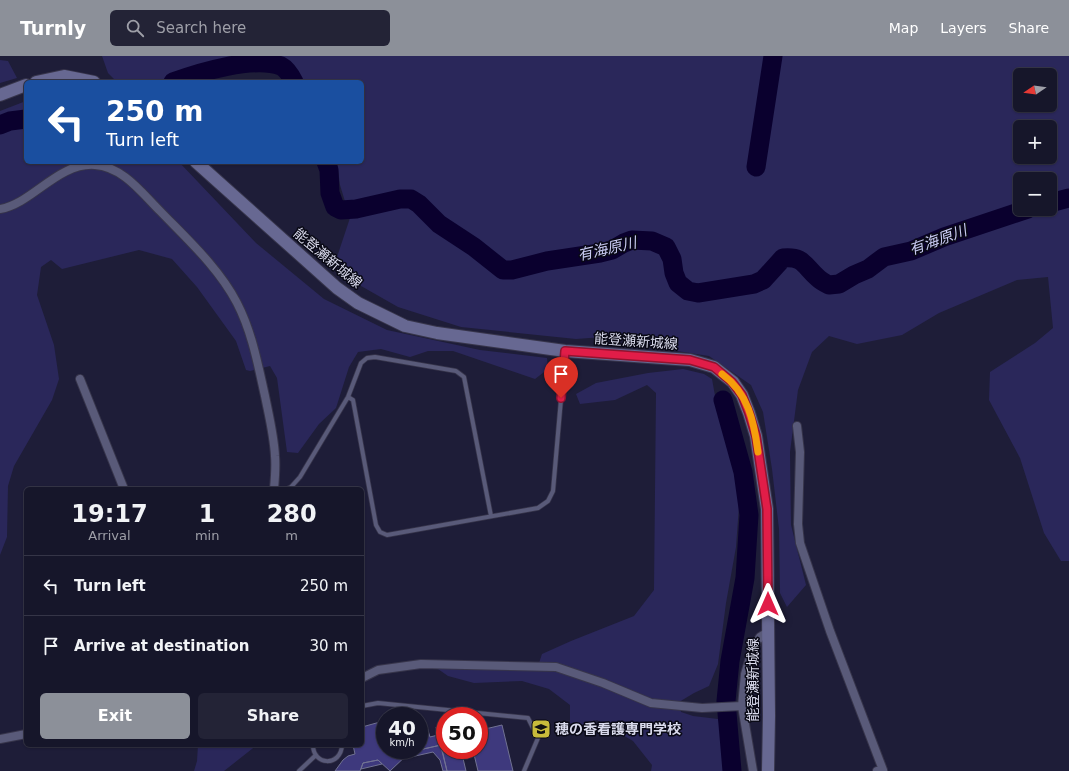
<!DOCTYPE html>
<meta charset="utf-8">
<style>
:root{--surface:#16162a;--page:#232336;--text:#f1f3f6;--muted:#9e9fa8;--line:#353547;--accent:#8c9099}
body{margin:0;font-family:"DejaVu Sans","Noto Sans JP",sans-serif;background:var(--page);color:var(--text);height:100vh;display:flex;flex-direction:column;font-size:15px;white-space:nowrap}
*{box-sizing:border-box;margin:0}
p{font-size:13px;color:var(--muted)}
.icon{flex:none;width:22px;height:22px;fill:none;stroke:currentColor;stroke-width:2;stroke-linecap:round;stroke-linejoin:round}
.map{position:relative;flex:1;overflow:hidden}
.drawer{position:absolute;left:24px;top:431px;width:340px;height:260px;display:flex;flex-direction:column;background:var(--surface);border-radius:6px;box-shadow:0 1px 3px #0004,0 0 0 1px var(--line)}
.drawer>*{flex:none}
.hud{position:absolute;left:24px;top:24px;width:340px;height:84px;border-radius:6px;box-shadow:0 1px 3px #0004,0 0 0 1px var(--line);background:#1a4fa0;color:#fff;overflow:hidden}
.needle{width:26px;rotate:257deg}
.controls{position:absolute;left:1013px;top:12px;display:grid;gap:8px}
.controls a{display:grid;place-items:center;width:44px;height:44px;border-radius:6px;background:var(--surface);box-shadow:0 1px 3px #0004,0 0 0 1px var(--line);font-size:20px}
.speed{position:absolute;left:376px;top:651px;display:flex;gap:8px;font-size:20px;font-weight:700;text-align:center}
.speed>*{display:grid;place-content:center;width:52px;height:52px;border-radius:50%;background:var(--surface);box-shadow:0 1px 3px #0004,0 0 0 1px var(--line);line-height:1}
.speed small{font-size:10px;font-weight:400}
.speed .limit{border:6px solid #d22;background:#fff;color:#111}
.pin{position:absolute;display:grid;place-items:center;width:34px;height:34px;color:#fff;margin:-41px -17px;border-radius:50% 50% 50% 0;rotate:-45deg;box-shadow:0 0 4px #0007}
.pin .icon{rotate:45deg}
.me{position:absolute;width:44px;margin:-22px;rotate:0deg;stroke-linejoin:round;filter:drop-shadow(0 0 3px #0008)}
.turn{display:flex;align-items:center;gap:14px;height:84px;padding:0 16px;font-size:18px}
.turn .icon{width:52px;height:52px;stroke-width:2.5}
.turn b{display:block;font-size:28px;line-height:34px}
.eta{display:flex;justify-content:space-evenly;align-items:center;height:68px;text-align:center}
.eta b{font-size:24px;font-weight:700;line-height:28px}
.button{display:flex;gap:8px;margin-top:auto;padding:8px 16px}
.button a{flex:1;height:46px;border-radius:6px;background:var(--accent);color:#fff;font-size:16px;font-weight:700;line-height:46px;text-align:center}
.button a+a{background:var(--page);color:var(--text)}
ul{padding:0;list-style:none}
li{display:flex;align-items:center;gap:12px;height:60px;padding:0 16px;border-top:1px solid var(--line)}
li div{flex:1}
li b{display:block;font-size:15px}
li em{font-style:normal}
header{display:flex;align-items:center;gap:24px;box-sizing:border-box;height:56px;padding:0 20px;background:var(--accent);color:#fff}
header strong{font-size:19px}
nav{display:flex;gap:22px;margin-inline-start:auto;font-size:14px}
.search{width:280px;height:36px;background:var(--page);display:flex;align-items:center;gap:10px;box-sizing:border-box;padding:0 14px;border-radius:6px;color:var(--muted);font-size:15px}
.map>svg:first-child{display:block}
.green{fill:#2a275a;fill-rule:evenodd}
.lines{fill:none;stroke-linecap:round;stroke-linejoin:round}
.river{stroke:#0a002e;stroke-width:19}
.building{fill:#3e397d;stroke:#717292}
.lane-casing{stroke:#37354b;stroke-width:5.5}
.street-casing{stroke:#37354b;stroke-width:10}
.secondary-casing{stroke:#37354b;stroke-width:14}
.lane{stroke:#595a79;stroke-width:4}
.street{stroke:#595a79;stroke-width:8}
.secondary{stroke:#676892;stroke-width:12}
.route-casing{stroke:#92132f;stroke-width:10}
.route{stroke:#e11d48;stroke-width:7}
.slow{stroke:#f59e0b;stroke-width:7}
.labels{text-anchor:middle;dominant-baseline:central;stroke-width:3;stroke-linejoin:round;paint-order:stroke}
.street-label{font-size:14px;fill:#d9daec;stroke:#090915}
.poi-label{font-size:14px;font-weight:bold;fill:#d9daec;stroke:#090915;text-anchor:start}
.water-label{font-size:15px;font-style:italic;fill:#c8caf2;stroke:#090915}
</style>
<header>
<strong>Turnly</strong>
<div class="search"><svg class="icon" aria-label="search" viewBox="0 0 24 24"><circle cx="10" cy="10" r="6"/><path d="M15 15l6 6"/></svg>Search here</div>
<nav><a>Map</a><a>Layers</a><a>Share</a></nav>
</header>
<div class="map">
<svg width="1069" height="715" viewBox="0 0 1069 715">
<rect width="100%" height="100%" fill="#1e1d38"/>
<path class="green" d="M102,0H1069V505H1061L1044,477L1020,402L989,344L990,316L1035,287L1053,272L1048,221L1017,224L939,257L902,279L857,288L829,280L812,296L798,334L790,396L791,469L806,529L787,551L780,537L779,473L772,413L763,356L751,329L709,300L632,288L616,280L576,283L461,271L398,251L347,222L337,201L350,162L340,129L337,106H362V26H301L275,15L230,13L191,19L168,26H117L108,17ZM1020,19H1050V49H1020ZM1020,71H1050V101H1020ZM1020,123H1050V153H1020Z
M0,4L8,5L17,22L0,27Z
M26,45V106H179L256,187L324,243L387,274L480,294L547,302L548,313L535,323L453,295H428L410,301L381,293L358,296L349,311L336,352L319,368L298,397L287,396L277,322L270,310L250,315L246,314L236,285L197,231L172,203L139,194L62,213L51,204L41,211L37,239L54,289L59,323L52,344L14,410L8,430L7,481L0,499V55Z
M683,313L704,318L712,323L717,351L740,436L736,491L726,547L718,608L709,630L694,637L679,646L681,656L693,660L718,663L724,677V715H651L652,709L633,685L597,664L577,671L570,667V649L549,633L522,625L474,627L448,620L438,613L485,611L537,613L542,598L571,585L634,560L654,534L656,337L647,329L615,344L580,348L576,338L596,327L648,317Z
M198,689H257L224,715H194L197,705Z"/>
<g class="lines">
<path class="river" d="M173,26C200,16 254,0 281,10C287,13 291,20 294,26
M0,69L10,65L26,63
M326,106L329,114L330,137L335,151L341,154L356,153L400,143H411L419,148L439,168L474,191L503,214H512L547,205L600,197L612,194L624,187L632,184L652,185L666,191L672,203L674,217L678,227L688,235L698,237L754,228L763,224L783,202C804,200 804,210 818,222C821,225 825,227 829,229L839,228L854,219L868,213L884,201L911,195L944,181L1028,153
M756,111L773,0
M1050,147L1069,142
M723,344L743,416L749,459L745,522L730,605L726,645L732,715"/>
</g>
<path class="building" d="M380,666L381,672L385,671V694H418L410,696L390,715L378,704L363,707L360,715H335L343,704L348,700L355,698L353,689H362V671Z
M479,666L481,674L502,669L513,715H478L473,694H479Z
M445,669V694H461L466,715H447L436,671Z
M427,671L430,681L438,679L441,689L419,694V673Z
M441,689L447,715H443L440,704L433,696L402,703L410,696Z
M378,704L382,708L361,713L363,707Z"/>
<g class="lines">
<defs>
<path id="lane" d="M348,341L353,344L376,469L380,476L387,479L538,452L548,445L553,435L565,297
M287,433L291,431L300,421L348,341L361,307L367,302L375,301L456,315L464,321L491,460
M362,650L378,647L528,662L538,682L524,715
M313,689C313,710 341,711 342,689
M299,715L316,699"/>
<path id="street" d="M0,153C32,148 58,106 95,109C123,111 141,136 160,155C187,183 219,212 237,247C252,276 258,309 265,340C269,360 274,380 275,400C276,411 275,422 274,433
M80,323L124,433
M797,370L800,396L798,468L800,487L830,575L883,714L877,715
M362,622L378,614L421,608L556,611L603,627L651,647L702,652L742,650
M0,683L26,678
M753,715L742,650L745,618L753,592L760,581L768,576"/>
<path id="secondary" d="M36,26L64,20L94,26
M0,39L26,29
M196,106L337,232L358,247L405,270L437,277L565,295L690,304L714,311L733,326L742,339L749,357L756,380L767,453L769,660L768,715"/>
</defs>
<use href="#lane" class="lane-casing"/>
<use href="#street" class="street-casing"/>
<use href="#secondary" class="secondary-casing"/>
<use href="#lane" class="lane"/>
<use href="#street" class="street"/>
<use href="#secondary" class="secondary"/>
</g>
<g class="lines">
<defs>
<path id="route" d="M561,342L565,295L690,304L714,311L732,326L742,339L749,357L756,380L767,453L768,548"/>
</defs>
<use href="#route" class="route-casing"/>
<use href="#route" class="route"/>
<path class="slow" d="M722,318C748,337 754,365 758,396"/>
</g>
<defs>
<symbol id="university-square" viewBox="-11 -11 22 22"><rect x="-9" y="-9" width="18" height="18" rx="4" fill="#c8bb3b" stroke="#090915"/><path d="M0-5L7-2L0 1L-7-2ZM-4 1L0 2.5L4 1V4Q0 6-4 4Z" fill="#111"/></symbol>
</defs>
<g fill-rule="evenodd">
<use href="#university-square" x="530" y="662" width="22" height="22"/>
</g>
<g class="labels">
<g class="street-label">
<text transform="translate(328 202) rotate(40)">能登瀬新城線</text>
<text transform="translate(636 285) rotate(4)">能登瀬新城線</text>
<text transform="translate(753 624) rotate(-90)">能登瀬新城線</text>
</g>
<g class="poi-label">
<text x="555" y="673">穂の香看護専門学校</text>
</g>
<g class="water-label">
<text transform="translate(938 184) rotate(-20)">有海原川</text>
<text transform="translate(607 193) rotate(-13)">有海原川</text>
</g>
</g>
</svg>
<div class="controls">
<a><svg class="needle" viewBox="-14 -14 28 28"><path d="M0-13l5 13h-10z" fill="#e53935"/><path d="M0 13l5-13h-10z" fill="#9e9fa8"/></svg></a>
<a>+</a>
<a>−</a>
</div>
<div class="speed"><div>40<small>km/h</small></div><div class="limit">50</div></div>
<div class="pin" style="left:561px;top:342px;background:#d93025"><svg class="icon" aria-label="arrive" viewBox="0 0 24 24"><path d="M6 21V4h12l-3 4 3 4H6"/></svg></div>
<svg class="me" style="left:768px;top:548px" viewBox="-20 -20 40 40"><path d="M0-17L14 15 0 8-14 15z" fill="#e11d48" stroke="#fff" stroke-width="4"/></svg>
<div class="hud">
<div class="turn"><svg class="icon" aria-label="left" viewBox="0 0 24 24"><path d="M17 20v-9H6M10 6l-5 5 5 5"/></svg><div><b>250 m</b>Turn left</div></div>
</div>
<section class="drawer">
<div class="eta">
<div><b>19:17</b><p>Arrival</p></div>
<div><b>1</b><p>min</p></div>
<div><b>280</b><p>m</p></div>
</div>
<ul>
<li><svg class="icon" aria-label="left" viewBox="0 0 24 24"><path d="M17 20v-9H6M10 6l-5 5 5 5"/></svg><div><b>Turn left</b></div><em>250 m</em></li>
<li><svg class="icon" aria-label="arrive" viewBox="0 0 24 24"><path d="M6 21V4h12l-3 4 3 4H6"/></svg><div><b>Arrive at destination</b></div><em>30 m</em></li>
</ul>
<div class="button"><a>Exit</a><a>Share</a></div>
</section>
</div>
